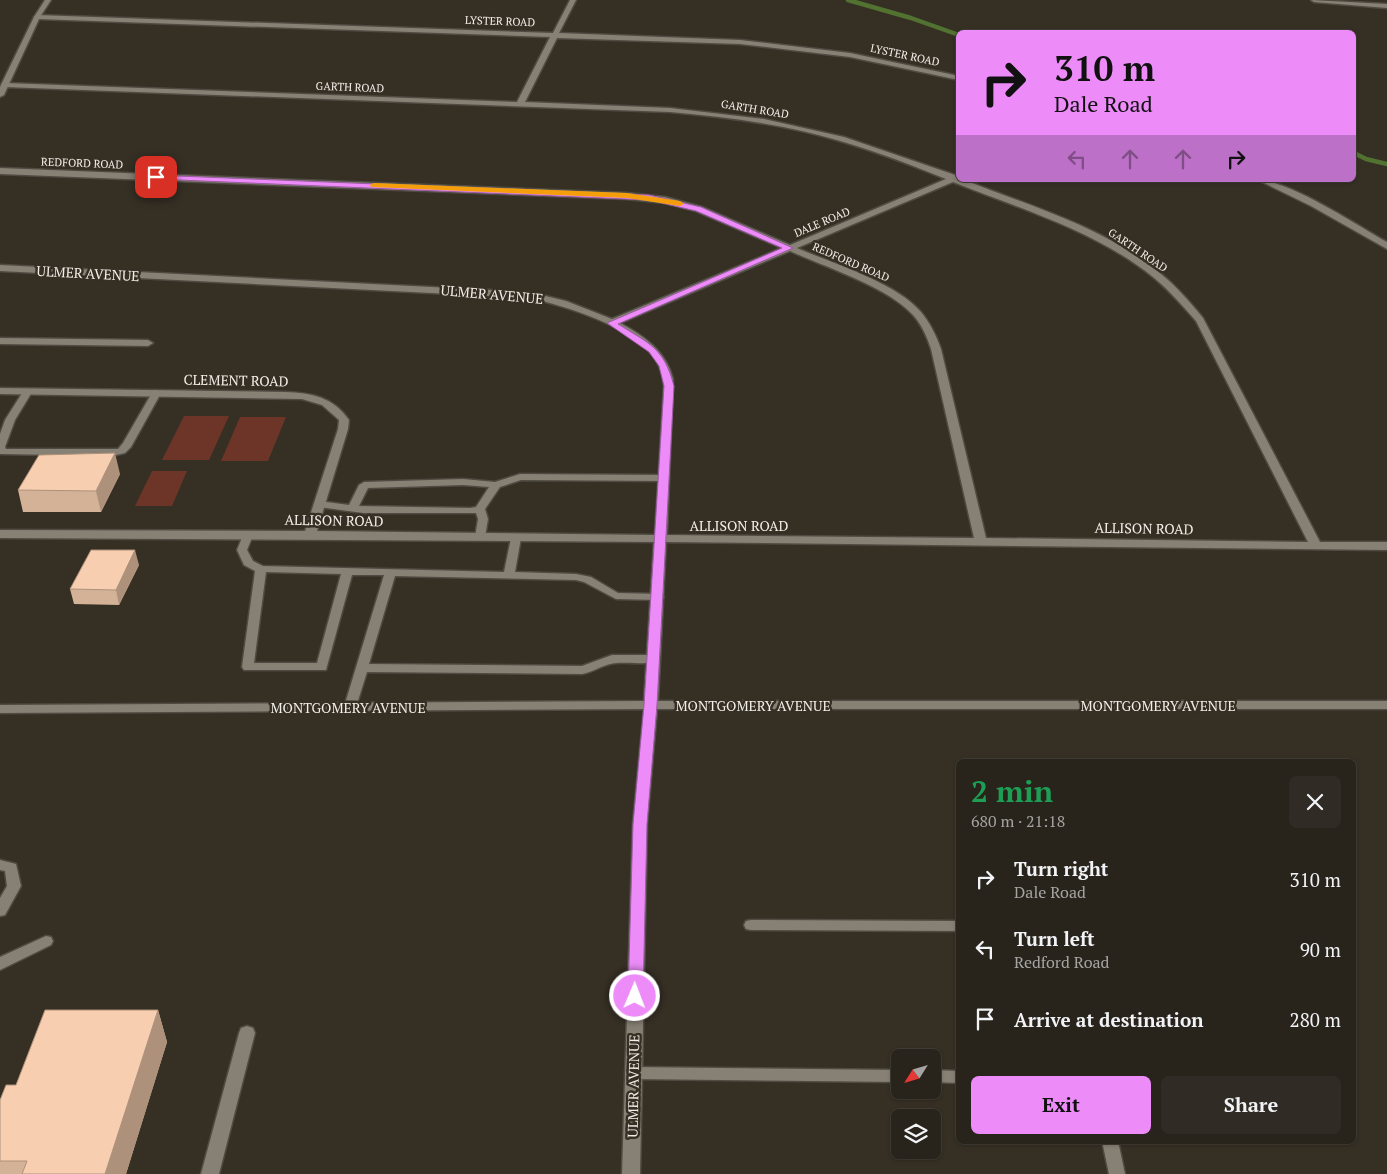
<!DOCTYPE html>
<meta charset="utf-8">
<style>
:root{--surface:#28231b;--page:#302b24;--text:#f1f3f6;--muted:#a5a4a3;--line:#44403a;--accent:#ed8cf9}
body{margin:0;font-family:"PT Serif",serif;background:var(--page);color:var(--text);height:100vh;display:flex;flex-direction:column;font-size:19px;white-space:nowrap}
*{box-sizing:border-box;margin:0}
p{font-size:16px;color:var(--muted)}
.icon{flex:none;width:28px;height:28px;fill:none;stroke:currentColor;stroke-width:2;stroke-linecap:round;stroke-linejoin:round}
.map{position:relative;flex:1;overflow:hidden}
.sheet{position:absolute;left:956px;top:759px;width:400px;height:385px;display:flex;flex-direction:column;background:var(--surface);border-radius:8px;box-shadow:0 1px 4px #0004,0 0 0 1px var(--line)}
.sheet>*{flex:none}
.banner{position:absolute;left:956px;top:30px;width:400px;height:152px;border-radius:8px;box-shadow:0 1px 4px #0004,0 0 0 1px var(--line);background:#ed8cf9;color:#111;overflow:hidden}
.needle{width:32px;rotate:233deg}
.buttons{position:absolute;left:891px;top:1049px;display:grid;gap:10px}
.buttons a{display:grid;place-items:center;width:50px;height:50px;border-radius:8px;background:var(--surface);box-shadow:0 1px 4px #0004,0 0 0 1px var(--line);font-size:25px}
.pin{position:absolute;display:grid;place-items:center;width:42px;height:42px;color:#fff;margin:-21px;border-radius:10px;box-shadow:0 2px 8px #0006}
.me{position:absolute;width:55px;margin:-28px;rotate:1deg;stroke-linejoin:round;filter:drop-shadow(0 0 4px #0008)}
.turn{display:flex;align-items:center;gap:18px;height:105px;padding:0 15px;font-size:22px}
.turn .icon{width:65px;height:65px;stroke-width:2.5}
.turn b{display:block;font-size:35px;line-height:42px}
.lanes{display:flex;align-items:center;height:48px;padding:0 15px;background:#0003;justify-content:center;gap:25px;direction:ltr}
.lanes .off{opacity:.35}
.round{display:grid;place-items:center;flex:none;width:52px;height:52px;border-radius:8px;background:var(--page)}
.head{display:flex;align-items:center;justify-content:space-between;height:85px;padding:0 15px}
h1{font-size:30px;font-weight:600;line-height:38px;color:#1e9e55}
.action{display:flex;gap:10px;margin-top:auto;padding:10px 15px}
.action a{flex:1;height:58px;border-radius:8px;background:var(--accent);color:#111;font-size:20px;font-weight:600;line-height:58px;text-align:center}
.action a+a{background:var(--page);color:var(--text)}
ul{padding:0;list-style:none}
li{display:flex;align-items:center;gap:15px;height:70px;padding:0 15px}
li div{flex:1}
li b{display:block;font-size:19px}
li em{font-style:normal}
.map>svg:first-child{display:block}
.green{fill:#6c3528}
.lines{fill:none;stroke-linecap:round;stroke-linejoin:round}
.stream{stroke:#517230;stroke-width:4.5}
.service-casing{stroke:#4f4b42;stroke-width:3}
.minor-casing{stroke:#4f4b42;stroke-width:3}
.tertiary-casing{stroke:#4f4b42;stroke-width:3}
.service{fill:#878074;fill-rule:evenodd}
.minor{fill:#878074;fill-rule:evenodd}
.tertiary{fill:#878074;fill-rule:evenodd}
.wall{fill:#d4b297}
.shaded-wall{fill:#ad917b}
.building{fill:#f7cfb0;stroke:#ad917b}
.route{fill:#ed8cf9;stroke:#9a5ba2}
.slow{fill:#f59e0b}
.labels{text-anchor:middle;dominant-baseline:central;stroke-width:5;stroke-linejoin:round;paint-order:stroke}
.far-street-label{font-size:11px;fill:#f2eee8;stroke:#352f24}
.street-label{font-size:14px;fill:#f2eee8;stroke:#352f24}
</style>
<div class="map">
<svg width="1387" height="1174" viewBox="0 0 1387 1174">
<rect width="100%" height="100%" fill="#352f24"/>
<path class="green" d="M184,416H229L209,460H162Z
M240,417H286L268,461H221Z
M152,471H187L172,506H135Z"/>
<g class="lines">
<path class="stream" d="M848,0L911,18L959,35
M1354,153L1366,159L1387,164"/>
<defs>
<path id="service" d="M0,338L148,340L153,343L148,346L0,344Z
M27,389L32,392L15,420L5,447L6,449H118L123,443L153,391L156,390L161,393L131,447L125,453L112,456L0,454V434L5,420L24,390Z
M520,474L664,475L669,478L664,481L521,480L500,487L485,509L488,519L485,537L480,540L475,537L478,519L476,513H363L319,507L314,504L319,501L349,505L359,485L364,482L463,479L495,482ZM463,485L489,487L476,507L470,508L359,506L368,488Z
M248,532L253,535L247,550L253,561L263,566L504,572L511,538L516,535L521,538L515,572L576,574L591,577L618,593L658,594L664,597L658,600L616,599L584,582L576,580L395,576L369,664L582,666L612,655H654L660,659C653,666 627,662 617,663C605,663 594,672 582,674L367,672L356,707L350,711L346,710L344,707L384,575H352L326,670H244L242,667L255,571L244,565L237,550L243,535ZM266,572L341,574L317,663H254Z
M0,860L16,864L21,886L5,915L0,916V898L7,886L5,871L0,870Z
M751,920L959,921V931L751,930L746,929L744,925L746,921Z
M46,936L51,937L53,941L51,945L0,970V957Z
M633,1067L900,1070V1082L633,1079L627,1078L625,1073L627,1068Z
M932,1070L959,1071V1083L932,1082Z
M1102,1141H1118L1125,1174H1109Z"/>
<path id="minor" d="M570,0H576L559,33L740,40L850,53L959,76V80L850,57L740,44L557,38L525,102L670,108L764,119L844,137L958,176L959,180H964C1030,206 1105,227 1161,274C1177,287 1190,302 1203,318L1320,542H1387V550L666,542L658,701H1387V709H657L647,824L640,1174H622L633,824L644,709L0,713V705L644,701L654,542L0,538V530L305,531L338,429L339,420L322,405L302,399L0,394V388L285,392C312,393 333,397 349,420L348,429L317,531L655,535L664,386C663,377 661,368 656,360C635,327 566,306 529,298L0,271V265L529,292L566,301L612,319L782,248L696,211L665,203L627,199L0,174V168L627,193L665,197L702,207L790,245L946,179C899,160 851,142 802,131C758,121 714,116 670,112L5,87L1,85L5,83L517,102L550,37L37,19L34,17L37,15L553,33ZM953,182C1021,209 1096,231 1153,277C1169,290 1182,305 1196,321L1308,542L986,538L941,349C936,335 930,323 921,312C895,282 834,264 797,248ZM790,251C825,267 888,287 913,315C922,325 927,337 931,349L974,538L667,535L673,379C666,351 644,336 620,323Z
M1258,180C1289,180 1358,226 1387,242V249L1311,206Z
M247,1026L253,1028L255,1033L219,1174H201L239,1033L241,1028Z"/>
<path id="tertiary" d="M45,0H51L40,17L4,95L0,97V87L34,17Z
M1311,0L1387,4V8L1314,2Z"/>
</defs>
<use href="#service" class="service-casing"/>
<use href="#minor" class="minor-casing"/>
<use href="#tertiary" class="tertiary-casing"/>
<use href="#service" class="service"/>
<use href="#minor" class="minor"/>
<use href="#tertiary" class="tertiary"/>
</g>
<path class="wall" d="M120,474L101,512H23L18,490Z
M139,565L119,605L74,604L70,589Z
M158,1010L167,1042L126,1174H0V1100L16,1085Z"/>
<path class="shaded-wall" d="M115,453L120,474L101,512L96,491Z
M135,550L139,565L119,605L116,590Z
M158,1010L167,1042L126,1174H105Z"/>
<path class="building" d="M115,453L96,491L18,490L39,455Z
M91,550H135L116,590L70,589Z
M45,1010H158L105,1174H22L27,1161H0V1100L6,1085H16Z"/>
<path class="route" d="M153,175L649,195L701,207L793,248L618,324C650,344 664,348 674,386L657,705L647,824L643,996L641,1001L635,1002L630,1001L628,996L633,824L644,705L664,386L659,366L649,352L607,323L782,248L696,211L649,200L156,179L153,178Z"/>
<path class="slow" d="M374,183L627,193L680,201L684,204L680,206L627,198L371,187L370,185Z"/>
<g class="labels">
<g class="far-street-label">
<text transform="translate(500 21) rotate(2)">LYSTER ROAD</text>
<text transform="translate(905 55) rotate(12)">LYSTER ROAD</text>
<text transform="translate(350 87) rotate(2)">GARTH ROAD</text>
<text transform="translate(755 109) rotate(9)">GARTH ROAD</text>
<text transform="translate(82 163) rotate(2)">REDFORD ROAD</text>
<text transform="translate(822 222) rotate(-23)">DALE ROAD</text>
<text transform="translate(1138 250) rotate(34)">GARTH ROAD</text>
<text transform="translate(851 262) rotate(23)">REDFORD ROAD</text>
</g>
<g class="street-label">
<text transform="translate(88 273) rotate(3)">ULMER AVENUE</text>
<text transform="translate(492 294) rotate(5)">ULMER AVENUE</text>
<text transform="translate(236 380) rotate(1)">CLEMENT ROAD</text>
<text transform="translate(334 520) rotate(1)">ALLISON ROAD</text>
<text x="739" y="525">ALLISON ROAD</text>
<text transform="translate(1144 528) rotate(1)">ALLISON ROAD</text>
<text x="753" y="705">MONTGOMERY AVENUE</text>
<text x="1158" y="705">MONTGOMERY AVENUE</text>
<text x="348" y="707">MONTGOMERY AVENUE</text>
<text transform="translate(633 1086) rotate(-89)">ULMER AVENUE</text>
</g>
</g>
</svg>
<div class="buttons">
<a><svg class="needle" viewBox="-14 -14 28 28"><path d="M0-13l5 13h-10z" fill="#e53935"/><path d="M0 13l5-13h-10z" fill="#a5a4a3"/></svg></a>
<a><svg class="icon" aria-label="layers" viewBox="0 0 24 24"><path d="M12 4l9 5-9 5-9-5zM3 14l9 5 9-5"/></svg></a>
</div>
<div class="pin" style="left:156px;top:177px;background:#d93025"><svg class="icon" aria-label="arrive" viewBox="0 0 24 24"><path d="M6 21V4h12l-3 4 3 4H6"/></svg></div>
<svg class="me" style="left:635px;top:996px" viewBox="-20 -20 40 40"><circle r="17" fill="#ed8cf9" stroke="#fff" stroke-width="3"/><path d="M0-11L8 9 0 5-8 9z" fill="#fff"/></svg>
<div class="banner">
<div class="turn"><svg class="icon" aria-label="right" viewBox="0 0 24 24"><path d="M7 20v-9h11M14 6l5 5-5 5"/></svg><div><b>310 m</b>Dale Road</div></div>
<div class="lanes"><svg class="icon off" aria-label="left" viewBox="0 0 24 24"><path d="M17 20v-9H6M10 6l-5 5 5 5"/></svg><svg class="icon off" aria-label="ahead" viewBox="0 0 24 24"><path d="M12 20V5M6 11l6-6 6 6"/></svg><svg class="icon off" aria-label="ahead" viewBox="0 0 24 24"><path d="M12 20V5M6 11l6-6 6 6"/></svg><svg class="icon" aria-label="right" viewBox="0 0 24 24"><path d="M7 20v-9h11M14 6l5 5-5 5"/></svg></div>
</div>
<section class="sheet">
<div class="head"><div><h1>2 min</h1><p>680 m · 21:18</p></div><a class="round"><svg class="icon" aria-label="close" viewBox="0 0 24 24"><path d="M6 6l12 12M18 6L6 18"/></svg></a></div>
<ul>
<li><svg class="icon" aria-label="right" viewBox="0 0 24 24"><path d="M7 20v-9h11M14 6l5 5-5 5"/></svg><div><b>Turn right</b><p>Dale Road</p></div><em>310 m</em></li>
<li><svg class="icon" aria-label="left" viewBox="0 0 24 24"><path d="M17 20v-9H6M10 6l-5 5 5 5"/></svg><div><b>Turn left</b><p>Redford Road</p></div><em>90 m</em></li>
<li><svg class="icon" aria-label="arrive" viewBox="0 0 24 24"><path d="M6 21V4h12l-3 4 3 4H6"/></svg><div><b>Arrive at destination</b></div><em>280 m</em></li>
</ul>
<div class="action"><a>Exit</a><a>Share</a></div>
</section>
</div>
